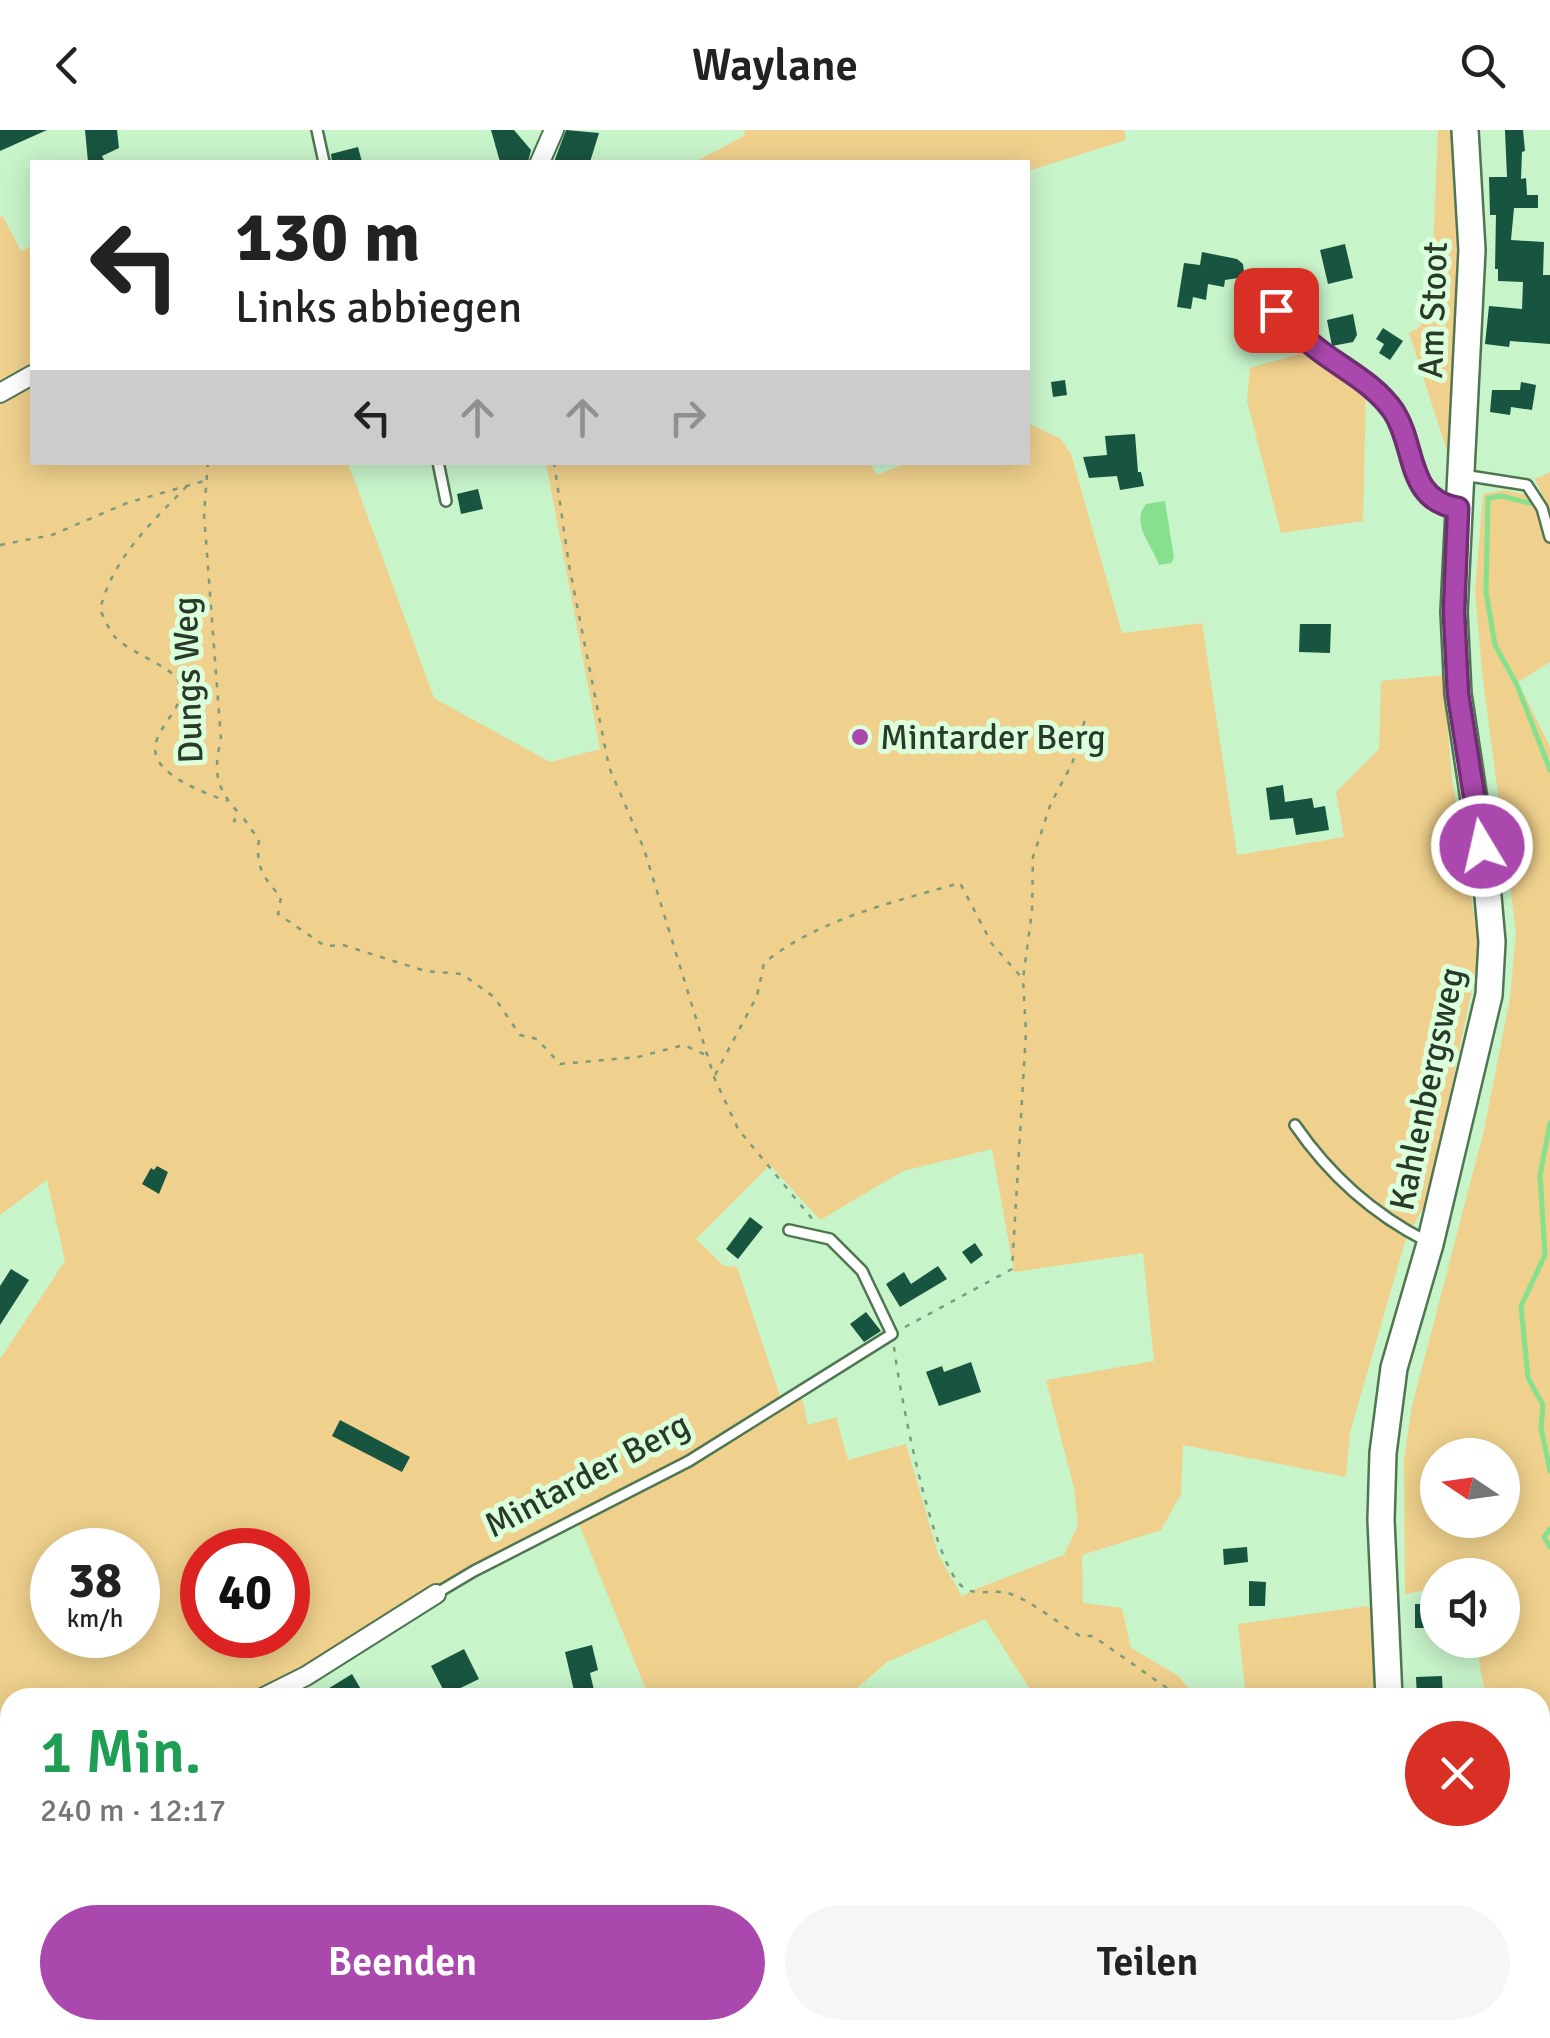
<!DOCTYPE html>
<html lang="de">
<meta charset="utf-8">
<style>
:root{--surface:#fff;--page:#f6f6f6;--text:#222;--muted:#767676;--accent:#aa48ae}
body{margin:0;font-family:Signika,sans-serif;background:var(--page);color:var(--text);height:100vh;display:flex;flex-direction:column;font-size:38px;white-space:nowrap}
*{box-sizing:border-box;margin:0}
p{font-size:32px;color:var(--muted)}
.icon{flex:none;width:55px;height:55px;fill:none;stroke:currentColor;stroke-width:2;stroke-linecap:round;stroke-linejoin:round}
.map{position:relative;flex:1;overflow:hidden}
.panel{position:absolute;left:0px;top:1558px;width:1550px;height:352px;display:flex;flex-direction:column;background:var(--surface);border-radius:30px 30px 0 0;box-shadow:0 5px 25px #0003}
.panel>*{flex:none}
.guide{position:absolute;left:30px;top:30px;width:1000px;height:305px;border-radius:0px;box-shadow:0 5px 25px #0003;background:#fff;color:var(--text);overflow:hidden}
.needle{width:65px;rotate:283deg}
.controls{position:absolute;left:1420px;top:1308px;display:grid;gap:20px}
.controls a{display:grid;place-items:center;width:100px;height:100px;border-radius:50%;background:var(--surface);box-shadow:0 5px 25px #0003;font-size:50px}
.speed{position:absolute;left:30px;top:1398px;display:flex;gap:20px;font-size:50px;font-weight:700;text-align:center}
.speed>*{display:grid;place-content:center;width:130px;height:130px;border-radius:50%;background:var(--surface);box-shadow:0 5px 25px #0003;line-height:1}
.speed small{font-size:25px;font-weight:400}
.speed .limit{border:15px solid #d22;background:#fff;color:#111}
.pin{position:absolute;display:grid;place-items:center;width:85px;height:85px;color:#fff;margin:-42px;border-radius:20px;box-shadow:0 5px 15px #0006}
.me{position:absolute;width:110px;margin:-55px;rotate:351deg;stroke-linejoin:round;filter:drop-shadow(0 0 8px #0008)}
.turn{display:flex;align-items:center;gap:35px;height:210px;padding:0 40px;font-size:45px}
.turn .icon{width:130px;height:130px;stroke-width:2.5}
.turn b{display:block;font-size:70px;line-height:85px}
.lanes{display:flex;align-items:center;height:95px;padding:0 40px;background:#0003;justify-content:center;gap:50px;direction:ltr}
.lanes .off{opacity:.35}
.round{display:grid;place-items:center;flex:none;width:105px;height:105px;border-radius:52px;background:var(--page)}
.overview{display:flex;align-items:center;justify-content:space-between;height:170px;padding:0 40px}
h1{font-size:60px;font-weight:600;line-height:75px;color:#1e9e55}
.button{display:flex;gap:20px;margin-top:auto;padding:20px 40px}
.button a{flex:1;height:115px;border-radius:60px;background:var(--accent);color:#fff;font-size:40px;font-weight:600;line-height:115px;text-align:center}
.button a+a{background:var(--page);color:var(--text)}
header{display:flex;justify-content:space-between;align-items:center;height:130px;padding:0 40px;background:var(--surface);font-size:45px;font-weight:600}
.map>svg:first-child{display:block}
.green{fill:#efd08c;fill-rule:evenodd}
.water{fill:#86e08d}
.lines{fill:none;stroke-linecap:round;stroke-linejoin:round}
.stream{stroke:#86e08d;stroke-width:5}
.building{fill:#175540}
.lane-casing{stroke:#4f7651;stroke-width:14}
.street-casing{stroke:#4f7651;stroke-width:22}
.secondary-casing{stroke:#4f7651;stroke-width:30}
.path{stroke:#7c9b7e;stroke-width:2.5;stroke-dasharray:5 8;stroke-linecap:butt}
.lane{stroke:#fff;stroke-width:9}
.street{stroke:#fff;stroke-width:18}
.secondary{stroke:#fff;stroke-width:25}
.route-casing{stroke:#6e2f71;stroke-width:25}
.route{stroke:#aa48ae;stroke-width:18}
.poi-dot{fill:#aa48ae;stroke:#dcffdc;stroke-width:4}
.labels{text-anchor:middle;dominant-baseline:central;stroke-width:10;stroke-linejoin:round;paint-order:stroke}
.street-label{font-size:35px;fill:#293a2a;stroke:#dcffdc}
.poi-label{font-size:35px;fill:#293a2a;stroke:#dcffdc;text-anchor:start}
</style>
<header><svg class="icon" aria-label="back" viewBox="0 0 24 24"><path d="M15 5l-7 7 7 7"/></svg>Waylane<svg class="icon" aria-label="search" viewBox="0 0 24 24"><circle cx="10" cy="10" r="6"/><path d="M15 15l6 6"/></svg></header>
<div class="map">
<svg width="1550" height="1908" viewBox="0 0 1550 1908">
<rect width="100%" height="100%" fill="#c8f4ca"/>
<path class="green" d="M745,0H1124L1126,10L1028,41V32H695L744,6Z
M1438,0H1453L1460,81L1459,145L1448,324L1409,203L1420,197L1432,144Z
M3,86L21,121L32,116V332L348,333L434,568L550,632L600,619L546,333L869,332L877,345L906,333L1028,332V293L1061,309L1071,324L1122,503L1202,493L1237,725L1344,707L1336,662L1379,619L1381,551L1443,545L1452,649L1480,821L1435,1036L1426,1072L1405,1112L1350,1302L1346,1347L1183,1315L1181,1364L1161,1400L1082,1425L1083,1473L1122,1478L1131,1518L1177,1545L1197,1567H1035L985,1489L887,1532L847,1567H649L579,1394L690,1335L802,1267L808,1295L836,1287L848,1330L906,1314L938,1424L962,1467L973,1460L1064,1425L1078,1395L1074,1358L1046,1250L1154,1231L1143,1123L1014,1142L992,1019L903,1041L820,1090L770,1035L696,1109L724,1136L737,1137L780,1266L682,1328L472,1437L272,1557L279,1567L10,1568V1843L0,1851V1229L65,1131L47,1050L0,1085V87ZM52,1420H138V1505H52ZM202,1420H288V1505H202Z
M1312,220L1366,258L1363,391L1281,403L1247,271L1250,238Z
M1550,342V532L1518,552L1550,617V1908H1447L1446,1900H1540V1568L1486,1567L1479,1533L1481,1510H1502V1445H1438L1437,1458L1405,1464L1404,1329L1412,1276L1484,1000L1510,868L1516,802L1482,542L1475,461L1483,364L1505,360L1544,369L1535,349ZM1438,1325H1502V1390H1438Z
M1368,1476L1373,1483L1376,1567H1246L1238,1494Z
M10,1868V1900H327L335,1908H0V1877Z
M361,1900H435L439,1908H354Z
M662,1900H731L727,1908H667Z
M1017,1900H1316L1292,1908H1018Z"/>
<path class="water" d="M1165,371L1174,428L1171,433L1159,435C1152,414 1130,394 1146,374Z"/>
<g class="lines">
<path class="stream" d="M1529,373L1502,366L1488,368L1486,462L1495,515L1517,555L1550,640
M1550,993L1540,1045L1545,1125L1521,1176L1528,1248L1543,1275L1541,1298L1550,1341
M1550,1399L1544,1407L1550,1417"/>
</g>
<path class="building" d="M0,0H47L0,21Z
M85,0H117L119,18L102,26L105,32H88Z
M491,0H514L531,20L528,32H500Z
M566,0L599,3L590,32H554Z
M1505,0H1523L1525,21L1522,22L1521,49L1526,48L1527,65H1538V78H1514L1511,110L1544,112L1543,145H1550V214L1510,211L1509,217L1485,214L1489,176L1522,179L1523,152L1498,151V139H1495L1496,85H1490L1489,47H1507Z
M358,17L362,32H332L331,24Z
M1345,114L1353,148L1328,154L1320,120Z
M1202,122L1237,129L1243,134L1244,142L1238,148L1225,150L1224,157L1208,154L1206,170L1193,167L1191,179L1177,177L1184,133L1200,135Z
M1353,184L1357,205L1353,212L1332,216L1327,190Z
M1383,198L1403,211L1390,230L1379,223L1384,214L1376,209Z
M1065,250L1067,265L1053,267L1051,252Z
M1521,252L1536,255L1532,280L1511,277L1510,285L1490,282L1492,260H1520Z
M1135,304L1138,342H1141L1144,356L1120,360L1117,346L1089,348L1083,327L1107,325L1105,306Z
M478,359L483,379L461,384L457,364Z
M1300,494H1331L1330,523L1299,522Z
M1283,655L1285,672L1312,668L1314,678L1325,676L1329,700L1296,705L1293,688L1270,690L1266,658Z
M157,1036L168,1042L159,1064L142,1054L151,1038L154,1040Z
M750,1087L763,1097L738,1129L726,1119Z
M975,1113L983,1125L971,1134L962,1122Z
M938,1136L947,1149L900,1177L886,1154L904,1142L911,1154Z
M11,1139L29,1150L0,1195V1156Z
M866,1182L881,1201L864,1212L850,1194Z
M971,1232L981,1262L939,1276L926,1242L942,1236L944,1242Z
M340,1290L410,1327L402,1342L332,1306Z
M1247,1417L1248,1432L1224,1435L1223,1419Z
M1249,1451L1266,1452L1265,1476H1249Z
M1415,1474H1438V1498H1415Z
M592,1515L598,1540L590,1543L594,1560L575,1565L565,1522Z
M464,1519L479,1549L446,1565L431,1536Z
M352,1544L366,1568H313Z
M1442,1546L1443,1568H1417L1416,1547Z"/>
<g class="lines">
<defs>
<path id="lane" d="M317,0L324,32
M1276,181C1287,191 1298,203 1310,213C1337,236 1372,250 1393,281C1416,315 1407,371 1455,377
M438,332L446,371
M1463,345L1527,355L1542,378L1550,407
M1295,995C1328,1043 1373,1084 1426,1111
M437,1463L474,1441L689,1331L892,1204L862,1141L830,1109L789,1100"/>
<path id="street" d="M540,32L554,0
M0,263L32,245
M262,1568L306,1546L436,1464
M0,1863L10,1854
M442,1900L446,1908"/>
<path id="secondary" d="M1389,1568L1381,1390L1383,1323L1394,1238L1430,1114L1489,865L1492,812L1487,755L1458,564L1454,482L1472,120L1465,0
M1420,1900L1422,1908"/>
</defs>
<use href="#lane" class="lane-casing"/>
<use href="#street" class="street-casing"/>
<use href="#secondary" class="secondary-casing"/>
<path class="path" d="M208,332L204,384L221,610C213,640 216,659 238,682L234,691L244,689L259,710C255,736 264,749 281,767L278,784L325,816L343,815L425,841L462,844L494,867L520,905L537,909L560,934L638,927L684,915L708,926
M554,332L569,435L609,637L644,719L714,947L738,999L814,1091
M187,356C151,393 112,429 100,480C105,489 109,500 115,507C127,521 171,537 178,550C200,590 86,622 227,671
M0,415L52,405L127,373L204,351
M715,945L757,866L764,833C818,789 894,772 960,753L992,814L1022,848
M905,1197L1012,1139L1026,902L1023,849L1032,781L1033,727L1051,673L1072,634L1086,586
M894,1217C899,1259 932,1435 963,1457C977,1467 992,1459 1008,1463C1029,1469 1059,1494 1080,1506H1093L1181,1568"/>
<use href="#lane" class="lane"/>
<use href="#street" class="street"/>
<use href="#secondary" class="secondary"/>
</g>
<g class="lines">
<defs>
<path id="route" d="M1276,180C1287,191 1298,203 1310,213C1338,237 1373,251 1394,282C1417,319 1406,370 1458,378L1454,482L1458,564L1482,716"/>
</defs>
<use href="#route" class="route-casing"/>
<use href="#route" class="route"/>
</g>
<circle class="poi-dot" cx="860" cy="607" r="10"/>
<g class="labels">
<g class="street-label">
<text transform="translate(1433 180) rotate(-88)">Am Stoot</text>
<text transform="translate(188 550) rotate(-92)">Dungs Weg</text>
<text transform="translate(1427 959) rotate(-78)">Kahlenbergsweg</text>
<text transform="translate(587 1345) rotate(-28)">Mintarder Berg</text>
</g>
<g class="poi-label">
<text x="880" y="607">Mintarder Berg</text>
</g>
</g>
</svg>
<div class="controls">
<a><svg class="needle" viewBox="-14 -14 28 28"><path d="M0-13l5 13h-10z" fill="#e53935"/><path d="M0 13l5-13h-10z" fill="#767676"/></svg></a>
<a><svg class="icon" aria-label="sound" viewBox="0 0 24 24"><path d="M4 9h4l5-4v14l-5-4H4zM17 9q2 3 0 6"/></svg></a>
</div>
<div class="speed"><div>38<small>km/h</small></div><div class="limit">40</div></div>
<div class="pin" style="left:1276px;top:180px;background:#d93025"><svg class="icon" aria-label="arrive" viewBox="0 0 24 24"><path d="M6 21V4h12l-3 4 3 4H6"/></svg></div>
<svg class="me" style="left:1482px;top:716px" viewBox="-20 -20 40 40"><circle r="17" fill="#aa48ae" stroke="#fff" stroke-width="3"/><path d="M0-11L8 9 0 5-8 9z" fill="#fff"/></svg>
<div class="guide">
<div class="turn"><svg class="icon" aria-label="left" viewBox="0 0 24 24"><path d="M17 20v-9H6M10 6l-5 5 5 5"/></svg><div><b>130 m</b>Links abbiegen</div></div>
<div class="lanes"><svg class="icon" aria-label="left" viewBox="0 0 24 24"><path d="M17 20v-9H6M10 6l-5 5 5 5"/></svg><svg class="icon off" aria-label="ahead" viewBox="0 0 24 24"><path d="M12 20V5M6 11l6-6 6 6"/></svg><svg class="icon off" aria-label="ahead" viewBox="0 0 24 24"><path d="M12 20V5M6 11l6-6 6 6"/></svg><svg class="icon off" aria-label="right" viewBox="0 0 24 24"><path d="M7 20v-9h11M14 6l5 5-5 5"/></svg></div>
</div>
<section class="panel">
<div class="overview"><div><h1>1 Min.</h1><p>240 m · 12:17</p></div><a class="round" style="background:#d93025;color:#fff"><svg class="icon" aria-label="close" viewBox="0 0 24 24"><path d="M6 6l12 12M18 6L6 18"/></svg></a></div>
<div class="button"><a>Beenden</a><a>Teilen</a></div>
</section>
</div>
